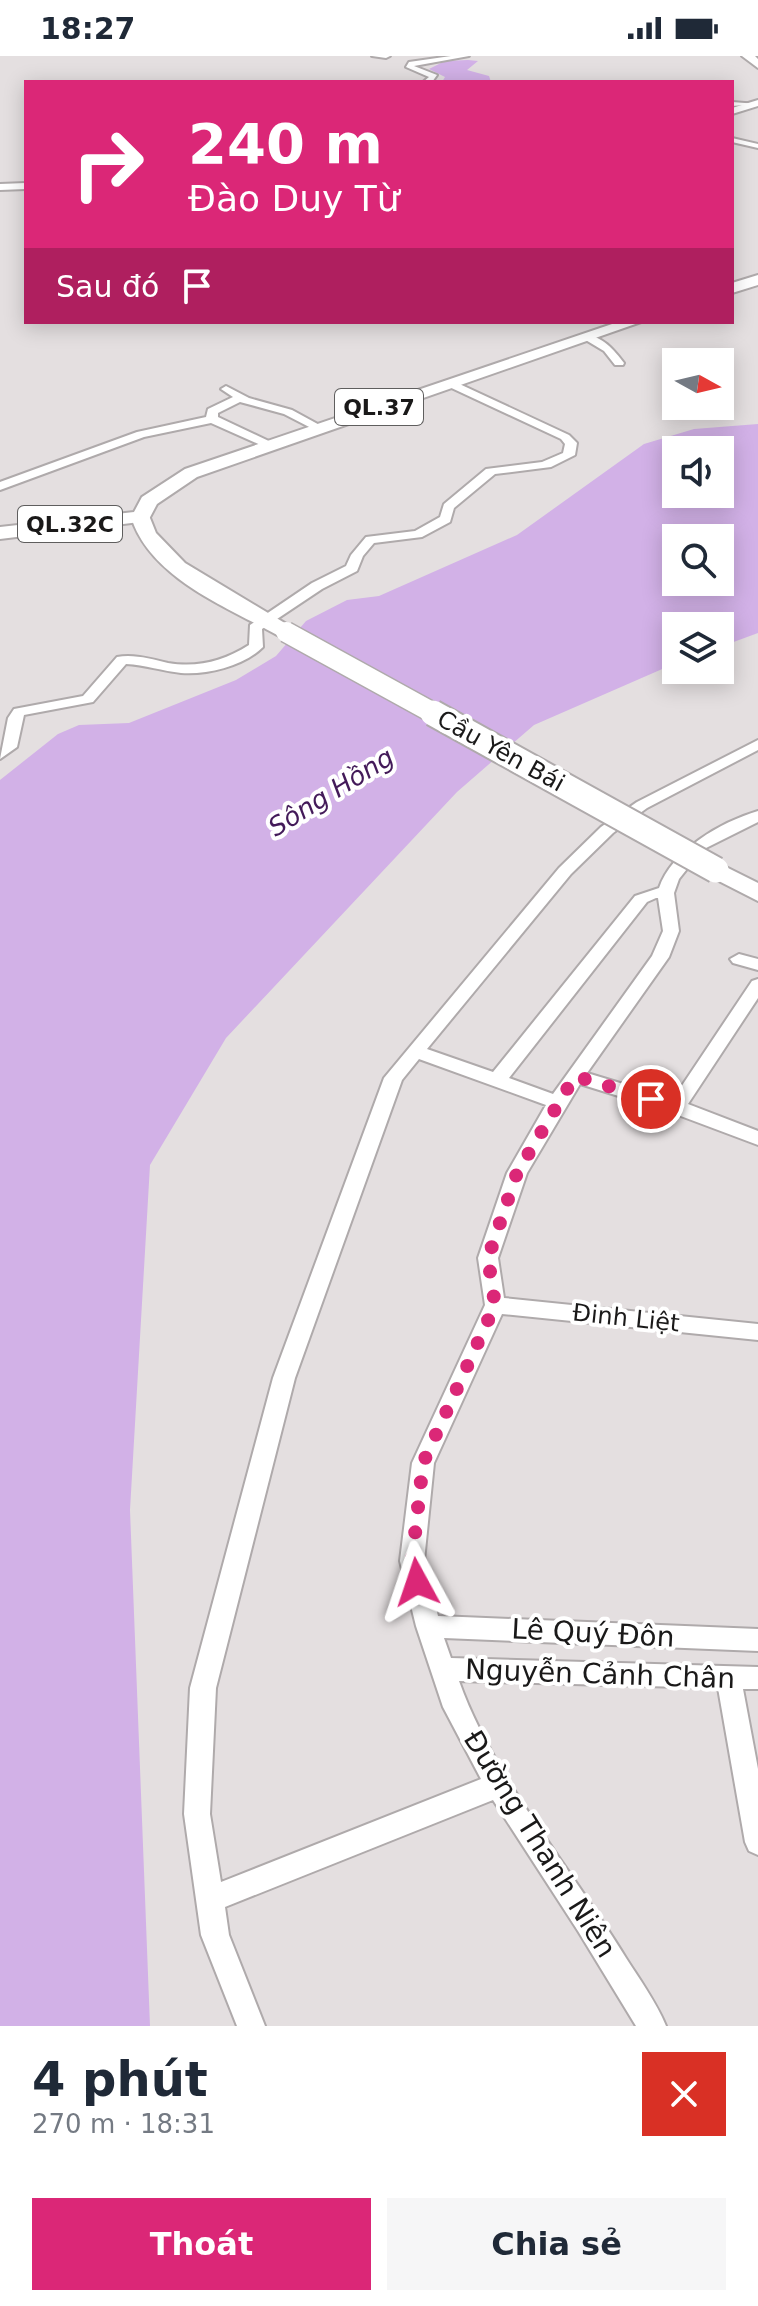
<!DOCTYPE html>
<html lang="vi">
<meta charset="utf-8">
<style>
:root{--surface:#fff;--page:#f6f6f7;--text:#1f2937;--muted:#747a83;--accent:#db2777}
body{margin:0;font-family:"DejaVu Sans",sans-serif;background:var(--page);color:var(--text);height:100vh;display:flex;flex-direction:column;font-size:30px;white-space:nowrap}
*{box-sizing:border-box;margin:0}
p{font-size:26px;color:var(--muted)}
.icon{flex:none;width:44px;height:44px;fill:none;stroke:currentColor;stroke-width:2;stroke-linecap:round;stroke-linejoin:round}
.map{position:relative;height:1970px;overflow:hidden}
.panel{display:flex;flex-direction:column;background:var(--surface);flex:1}
.panel>*{flex:none}
.banner{position:absolute;left:24px;top:24px;width:710px;height:244px;border-radius:0px;box-shadow:0 4px 20px #0003;background:#db2777;color:#fff;overflow:hidden}
.needle{width:52px;rotate:98deg}
.fabs{position:absolute;left:662px;top:292px;display:grid;gap:16px}
.fabs a{display:grid;place-items:center;width:72px;height:72px;border-radius:0px;background:var(--surface);box-shadow:0 4px 20px #0003;font-size:40px}
.pin{position:absolute;display:grid;place-items:center;width:68px;height:68px;color:#fff;margin:-34px;border:4px solid #fff;border-radius:50%;box-shadow:0 2px 8px #0007}
.me{position:absolute;width:88px;margin:-44px;rotate:355deg;stroke-linejoin:round;filter:drop-shadow(0 0 6px #0008)}
.turn{display:flex;align-items:center;gap:28px;height:168px;padding:0 32px;font-size:36px}
.turn .icon{width:104px;height:104px;stroke-width:2.5}
.turn b{display:block;font-size:56px;line-height:68px}
.then{display:flex;align-items:center;height:76px;padding:0 32px;background:#0003;gap:16px;font-size:30px}
.round{display:grid;place-items:center;flex:none;width:84px;height:84px;border-radius:0px;background:var(--page)}
.headline{display:flex;align-items:center;justify-content:space-between;height:136px;padding:0 32px}
h1{font-size:48px;font-weight:800;line-height:60px}
.action{display:flex;gap:16px;margin-top:auto;padding:16px 32px}
.action a{flex:1;height:92px;border-radius:0px;background:var(--accent);color:#fff;font-size:32px;font-weight:800;line-height:92px;text-align:center}
.action a+a{background:var(--page);color:var(--text)}
.status{display:flex;justify-content:space-between;align-items:center;height:56px;padding:0 40px;background:var(--surface);direction:ltr}
.status svg{height:22px;fill:currentColor}
.map>svg:first-child{display:block}
.water{fill:#d2b1e7;fill-rule:evenodd}
.lines{fill:none;stroke-linecap:round;stroke-linejoin:round}
.minor-casing{stroke:#afaaab;stroke-width:4}
.secondary-casing{stroke:#afaaab;stroke-width:4}
.primary-casing{stroke:#afaaab;stroke-width:4}
.trunk-casing{stroke:#afaaab;stroke-width:4}
.minor{fill:#fff;fill-rule:evenodd}
.secondary{fill:#fff;fill-rule:evenodd}
.primary{fill:#fff;fill-rule:evenodd}
.trunk{fill:#fff;fill-rule:evenodd}
.primary-bridge-far1-casing{stroke:#afaaab;stroke-width:23;stroke-linecap:butt}
.primary-bridge-casing{stroke:#afaaab;stroke-width:29;stroke-linecap:butt}
.primary-bridge-far1{stroke:#fff;stroke-width:20}
.primary-bridge{stroke:#fff;stroke-width:25}
.route{stroke:#db2777;stroke-width:14;stroke-dasharray:0 25.2}
.labels{text-anchor:middle;dominant-baseline:central;stroke-width:8;stroke-linejoin:round;paint-order:stroke}
.shield{fill:#fff;stroke:#5f5e5e;stroke-width:2}
.shield-label{font-size:22px;font-weight:bold;fill:#1a1919}
.street-label{font-size:24px;fill:#1a1919;stroke:#fff}
.water-label{font-size:26px;font-style:italic;fill:#431a59;stroke:#fff}
.near-street-label{font-size:28px;fill:#1a1919;stroke:#fff}
</style>
<div class="status"><b>18:27</b><svg viewBox="0 0 49 12"><path d="M0 12V9h3v3zM5 12V6h3v6zM10 12V3h3v9zM15 12V0h3v12zM26 1h20v11H26zM47 4h2v5h-2z"/></svg></div>
<div class="map">
<svg width="758" height="1970" viewBox="0 0 758 1970">
<rect width="100%" height="100%" fill="#e4dfe0"/>
<path class="water" d="M468,4L478,5L467,14L489,20L491,26H442L445,21L429,13L445,5Z
M758,368V577L720,591V570H676V607L534,669L457,736L226,982L150,1109L130,1454L150,1970H0V724L58,678L79,669L129,667L236,624L276,600L306,565L347,544L379,540L517,479L644,388L694,373ZM676,394H720V438H676ZM676,482H720V526H676Z"/>
<g class="lines">
<defs>
<path id="minor" d="M372,0H390L386,2Z
M451,0H469L414,10L437,19L432,26H423L429,21L406,11L409,6Z
M732,46L758,48L732,50Z
M732,82L758,88V92L732,86Z
M584,279C602,279 614,294 624,307L623,309H615L604,295L584,283Z
M445,325H453L569,379L577,387L575,399L551,411L495,418L454,452L450,466L422,481L374,487L363,500L357,515L322,533L262,573L263,591C244,610 207,619 181,617C163,615 145,609 126,608L93,646L24,659L17,691L0,703L8,662L14,653L83,640L117,601C134,598 151,603 168,607C198,612 224,605 249,589L250,569L312,527L346,510L351,499L366,481L415,475L440,461L444,448L486,413L542,406L563,397L565,388L561,383L445,329Z
M226,330L249,342L292,354L325,372L315,374L284,358L240,346L218,357V361L273,387V391H265L211,367L144,381L0,434V426L137,376L206,361L208,353L233,341L221,333Z
M758,684V694L647,752L613,777L571,818L427,993L493,1016L635,840L659,832C672,794 721,766 758,755V766L702,794L679,823L674,837L679,875L669,901L587,1017L673,1043L752,925L758,923V942L688,1048L758,1075V1089L670,1056L580,1028L527,1117L498,1202L504,1242L758,1268V1284L502,1258L434,1407L424,1505L438,1560L758,1573V1595L444,1582L451,1602L758,1611V1633H743L758,1713V1799L749,1795L745,1786L718,1632L459,1625C492,1719 573,1815 626,1902C640,1924 656,1946 666,1970H636L578,1875L493,1744L225,1851L229,1879L265,1970H237L201,1879L184,1758L190,1632L273,1322L384,1022L559,812L601,771L637,746ZM656,842H658L663,875L652,900L553,1038L509,1022L647,846ZM419,1003L546,1049L507,1117L478,1202L485,1249L412,1407L400,1505L416,1570L443,1651L481,1723L221,1826L210,1758L216,1632L295,1322L402,1024Z
M739,898L758,903V914L733,907L730,903Z"/>
<path id="secondary" d="M758,44V50L732,58V52Z
M26,127V133L0,134V128Z"/>
<path id="primary" d="M141,455L148,457L156,477L185,507L293,572L297,576L293,580H279C227,551 150,522 131,461Z
M716,806L758,827V845L707,819L703,814L707,809Z"/>
<path id="trunk" d="M742,0H755L758,3V12Z
M758,219V229L732,237V227Z
M618,266H641L197,421L157,448L148,465L0,483V471L134,456L142,441L185,413Z"/>
</defs>
<use href="#minor" class="minor-casing"/>
<use href="#secondary" class="secondary-casing"/>
<use href="#primary" class="primary-casing"/>
<use href="#trunk" class="trunk-casing"/>
<use href="#minor" class="minor"/>
<use href="#secondary" class="secondary"/>
<use href="#primary" class="primary"/>
<use href="#trunk" class="trunk"/>
<defs>
<path id="primary-bridge-far1" d="M286,576L437,659"/>
<path id="primary-bridge" d="M433,657L716,814"/>
</defs>
<use href="#primary-bridge-far1" class="primary-bridge-far1-casing"/>
<use href="#primary-bridge" class="primary-bridge-casing"/>
<use href="#primary-bridge-far1" class="primary-bridge-far1"/>
<use href="#primary-bridge" class="primary-bridge"/>
</g>
<g class="lines">
<path class="route" d="M417,1526L412,1505L423,1407L495,1249L488,1202L517,1117L575,1020L651,1043"/>
</g>
<g class="labels">
<g class="shield">
<rect x="335" y="333" width="88" height="36" rx="6"/>
<rect x="18" y="450" width="104" height="36" rx="6"/>
</g>
<g class="shield-label">
<text x="379" y="351">QL.37</text>
<text x="70" y="468">QL.32C</text>
</g>
<g class="street-label">
<text transform="translate(501 695) rotate(29)">Cầu Yên Bái</text>
<text transform="translate(626 1262) rotate(6)">Đinh Liệt</text>
</g>
<g class="water-label">
<text transform="translate(331 736) rotate(-32)">Sông Hồng</text>
</g>
<g class="near-street-label">
<text transform="translate(593 1577) rotate(3)">Lê Quý Đôn</text>
<text transform="translate(600 1618) rotate(2)">Nguyễn Cảnh Chân</text>
<text transform="translate(540 1788) rotate(58)">Đường Thanh Niên</text>
</g>
</g>
</svg>
<div class="fabs">
<a><svg class="needle" viewBox="-14 -14 28 28"><path d="M0-13l5 13h-10z" fill="#e53935"/><path d="M0 13l5-13h-10z" fill="#747a83"/></svg></a>
<a><svg class="icon" aria-label="sound" viewBox="0 0 24 24"><path d="M4 9h4l5-4v14l-5-4H4zM17 9q2 3 0 6"/></svg></a>
<a><svg class="icon" aria-label="search" viewBox="0 0 24 24"><circle cx="10" cy="10" r="6"/><path d="M15 15l6 6"/></svg></a>
<a><svg class="icon" aria-label="layers" viewBox="0 0 24 24"><path d="M12 4l9 5-9 5-9-5zM3 14l9 5 9-5"/></svg></a>
</div>
<div class="pin" style="left:651px;top:1043px;background:#d93025"><svg class="icon" aria-label="arrive" viewBox="0 0 24 24"><path d="M6 21V4h12l-3 4 3 4H6"/></svg></div>
<svg class="me" style="left:417px;top:1526px" viewBox="-20 -20 40 40"><path d="M0-17L14 15 0 8-14 15z" fill="#db2777" stroke="#fff" stroke-width="4"/></svg>
<div class="banner">
<div class="turn"><svg class="icon" aria-label="right" viewBox="0 0 24 24"><path d="M7 20v-9h11M14 6l5 5-5 5"/></svg><div><b>240 m</b>Đào Duy Từ</div></div>
<div class="then">Sau đó<svg class="icon" aria-label="arrive" viewBox="0 0 24 24"><path d="M6 21V4h12l-3 4 3 4H6"/></svg></div>
</div>
</div>
<section class="panel">
<div class="headline"><div><h1>4 phút</h1><p>270 m · 18:31</p></div><a class="round" style="background:#d93025;color:#fff"><svg class="icon" aria-label="close" viewBox="0 0 24 24"><path d="M6 6l12 12M18 6L6 18"/></svg></a></div>
<div class="action"><a>Thoát</a><a>Chia sẻ</a></div>
</section>
